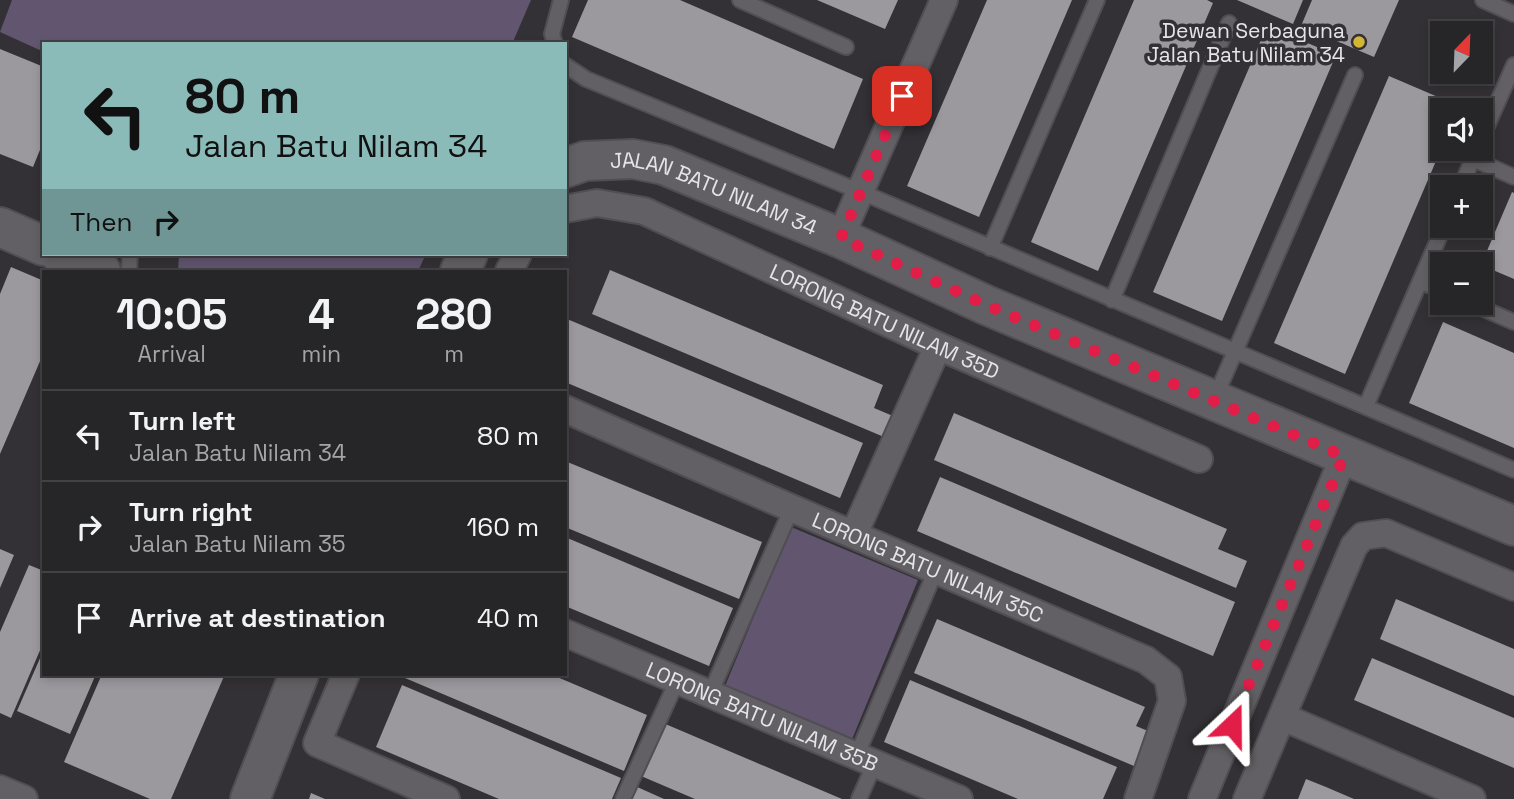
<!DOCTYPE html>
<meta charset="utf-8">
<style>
:root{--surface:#262528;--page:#323134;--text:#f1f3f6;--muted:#a4a5a8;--line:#424245}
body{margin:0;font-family:"Space Grotesk",sans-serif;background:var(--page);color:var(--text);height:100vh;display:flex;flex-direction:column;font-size:26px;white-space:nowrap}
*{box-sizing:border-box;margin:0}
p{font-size:23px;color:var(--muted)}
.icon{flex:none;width:38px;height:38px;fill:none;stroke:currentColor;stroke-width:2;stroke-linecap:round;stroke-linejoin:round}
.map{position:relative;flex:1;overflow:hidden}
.panel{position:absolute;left:42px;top:270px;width:525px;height:406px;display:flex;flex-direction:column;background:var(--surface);border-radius:0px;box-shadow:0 4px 10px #0003,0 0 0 2px var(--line)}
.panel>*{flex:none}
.guide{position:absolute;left:42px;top:42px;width:525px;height:214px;border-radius:0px;box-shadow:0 4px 10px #0003,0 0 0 2px var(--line);background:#8bbbb9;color:#111;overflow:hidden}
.needle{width:46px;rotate:23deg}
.buttons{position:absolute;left:1430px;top:21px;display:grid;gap:14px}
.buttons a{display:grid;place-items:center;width:63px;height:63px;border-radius:0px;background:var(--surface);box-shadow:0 4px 10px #0003,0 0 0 2px var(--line);font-size:35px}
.pin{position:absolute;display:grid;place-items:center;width:60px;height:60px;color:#fff;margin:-30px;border-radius:14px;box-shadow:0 4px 10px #0006}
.me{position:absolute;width:77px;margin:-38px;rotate:23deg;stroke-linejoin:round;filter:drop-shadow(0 0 5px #0008)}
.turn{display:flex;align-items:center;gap:24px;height:147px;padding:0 28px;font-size:32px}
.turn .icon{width:91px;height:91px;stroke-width:2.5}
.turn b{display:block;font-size:49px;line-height:60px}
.then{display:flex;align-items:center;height:66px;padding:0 28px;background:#0003;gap:14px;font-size:26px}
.eta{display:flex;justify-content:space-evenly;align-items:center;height:119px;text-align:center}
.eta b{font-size:42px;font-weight:600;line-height:49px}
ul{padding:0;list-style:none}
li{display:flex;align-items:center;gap:21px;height:91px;padding:0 28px;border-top:2px solid var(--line)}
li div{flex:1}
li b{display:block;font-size:26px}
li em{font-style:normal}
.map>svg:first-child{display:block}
.green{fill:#61556f}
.building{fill:#9b999e}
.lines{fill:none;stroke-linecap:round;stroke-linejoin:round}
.lane-casing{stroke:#504e52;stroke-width:18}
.street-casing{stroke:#504e52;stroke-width:30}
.secondary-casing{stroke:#504e52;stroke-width:42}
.lane{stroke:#626064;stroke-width:14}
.street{stroke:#626064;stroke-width:26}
.secondary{stroke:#626064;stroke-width:38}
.route{stroke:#e11d48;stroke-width:12;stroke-dasharray:0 21.6}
.poi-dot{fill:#d4b635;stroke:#333135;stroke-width:2.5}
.labels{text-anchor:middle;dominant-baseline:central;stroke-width:7;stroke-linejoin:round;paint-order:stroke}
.poi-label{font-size:21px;fill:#e5e4e7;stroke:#333135;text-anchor:end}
.street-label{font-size:21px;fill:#e5e4e7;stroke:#333135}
</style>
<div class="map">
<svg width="1514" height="799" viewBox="0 0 1514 799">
<rect width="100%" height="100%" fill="#333135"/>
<path class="green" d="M12,0H531L512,44H44V52L0,32Z
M179,254H426L418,271H178Z
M791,527L918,580L850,744L723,691Z"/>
<path class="building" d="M588,0H680L863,79L834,149L572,37Z
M817,0H898L885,29Z
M987,0H1072L979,217L907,186Z
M1134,0H1207L1213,3L1098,271L1031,242Z
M1237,0H1303L1293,24Z
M1312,0H1399L1374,57L1301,26Z
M1267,26L1336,55L1222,321L1153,292Z
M0,49L44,67V140L33,167L0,154Z
M1389,76L1459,106L1458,110H1442V147L1345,374L1274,343Z
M1512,192L1514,193V279L1481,265Z
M11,267L44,281V352L0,454V294Z
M610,270L883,385L874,408L893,416L884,437L592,314Z
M567,319L863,443L840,498L565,382Z
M1443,322L1514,353V448L1409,403Z
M954,413L1227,529L1218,549L1247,561L1236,588L934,460Z
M565,461L762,542L739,599L565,527Z
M940,477L1235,602L1213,656L917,531Z
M565,537L733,608L709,666L565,606Z
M0,549L14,555L0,588Z
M29,565L44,571V641L11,718L0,713V632Z
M1396,599L1514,649V696L1380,639Z
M937,619L1145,707L1136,726L1148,731L1134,766L914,673Z
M44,649V674H96L70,734L17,711Z
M1372,658L1514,718V768L1354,700Z
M102,674H225L171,799H150L64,762Z
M407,674H550L647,715L624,771L405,678Z
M910,680L1117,767L1103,799H1018L884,742Z
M402,685L621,778L612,799H499L376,747Z
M663,723L842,799H695L641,776Z
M1306,779L1326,787L1354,799H1298Z
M635,786L664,799H629Z
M311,793L325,799H309Z"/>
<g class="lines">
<defs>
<path id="lane" d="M740,0L846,47
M1483,0L1514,14
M555,44L552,34L561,0
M565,65L586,79L861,192L1514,470
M1480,142L1514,65
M1473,159L1514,177
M1461,187L1475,153
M990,248L1097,0
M129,271L130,254
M1420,281L1442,291
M1112,300L1229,23
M1470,303L1514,322
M1214,400L1355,75
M1366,406L1444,226
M710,694L791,510
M856,757L936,570
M623,799L677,681
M859,799L874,765"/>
<g id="street">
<path id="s1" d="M565,209L597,203L644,211L938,346L1199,459"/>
<path d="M840,238L944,0"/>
<path d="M509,271L518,254"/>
<path id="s2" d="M565,409C758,495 952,577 1146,660L1168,677L1172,701L1138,799"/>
<path d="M854,534L938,346"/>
<path id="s3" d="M565,633L959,799"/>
<path d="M346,674L317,743L446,799"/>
<path d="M1283,717L1472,799"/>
<path d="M0,789L24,799"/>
<path d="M1202,799L1344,456"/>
<path d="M1247,799L1354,546L1363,536L1386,533L1514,587"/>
</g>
<g id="secondary">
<path id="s4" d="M565,168L585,161L633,159L664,165L840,238L986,305L1514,526"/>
<path d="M0,227L44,246"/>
<path d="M60,254L101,271"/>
<path d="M460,271L468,254"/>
<path d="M250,799L299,674"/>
</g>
</defs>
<use href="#lane" class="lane-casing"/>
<use href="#street" class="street-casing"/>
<use href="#secondary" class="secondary-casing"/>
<use href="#lane" class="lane"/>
<use href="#street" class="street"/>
<use href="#secondary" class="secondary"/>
</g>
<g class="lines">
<path class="route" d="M902,96L841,238L986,305L1344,456L1232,725"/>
</g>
<circle class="poi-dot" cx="1359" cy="42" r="7"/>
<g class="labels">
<g class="poi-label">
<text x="1345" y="30">Dewan Serbaguna<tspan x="1345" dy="24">Jalan Batu Nilam 34</tspan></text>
</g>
<g class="street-label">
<text stroke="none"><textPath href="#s4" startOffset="156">JALAN BATU NILAM 34</textPath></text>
<text stroke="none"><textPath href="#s1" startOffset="345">LORONG BATU NILAM 35D</textPath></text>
<text stroke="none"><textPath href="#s2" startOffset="396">LORONG BATU NILAM 35C</textPath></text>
<text stroke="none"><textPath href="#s3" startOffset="214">LORONG BATU NILAM 35B</textPath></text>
</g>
</g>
</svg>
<div class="buttons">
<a><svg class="needle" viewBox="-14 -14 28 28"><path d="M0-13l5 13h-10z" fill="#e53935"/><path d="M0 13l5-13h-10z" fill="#a4a5a8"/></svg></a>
<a><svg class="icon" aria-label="sound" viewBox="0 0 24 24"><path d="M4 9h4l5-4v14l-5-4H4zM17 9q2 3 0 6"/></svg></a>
<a>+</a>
<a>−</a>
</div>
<div class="pin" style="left:902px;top:96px;background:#d93025"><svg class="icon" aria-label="arrive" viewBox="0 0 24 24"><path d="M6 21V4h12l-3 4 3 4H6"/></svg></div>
<svg class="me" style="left:1232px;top:725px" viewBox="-20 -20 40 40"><path d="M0-17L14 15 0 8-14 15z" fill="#e11d48" stroke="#fff" stroke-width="4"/></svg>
<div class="guide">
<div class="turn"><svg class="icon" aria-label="left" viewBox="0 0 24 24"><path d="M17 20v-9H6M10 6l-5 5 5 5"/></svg><div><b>80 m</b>Jalan Batu Nilam 34</div></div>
<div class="then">Then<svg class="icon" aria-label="right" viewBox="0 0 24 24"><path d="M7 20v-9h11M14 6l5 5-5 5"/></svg></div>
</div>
<section class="panel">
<div class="eta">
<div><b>10:05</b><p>Arrival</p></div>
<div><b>4</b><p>min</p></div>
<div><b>280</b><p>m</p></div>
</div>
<ul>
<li><svg class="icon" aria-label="left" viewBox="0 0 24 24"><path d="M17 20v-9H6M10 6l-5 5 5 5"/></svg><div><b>Turn left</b><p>Jalan Batu Nilam 34</p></div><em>80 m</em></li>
<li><svg class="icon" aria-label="right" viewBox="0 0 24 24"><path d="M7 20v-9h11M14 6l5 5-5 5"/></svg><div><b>Turn right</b><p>Jalan Batu Nilam 35</p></div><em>160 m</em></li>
<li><svg class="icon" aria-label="arrive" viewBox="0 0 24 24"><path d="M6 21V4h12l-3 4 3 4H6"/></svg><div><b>Arrive at destination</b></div><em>40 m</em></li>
</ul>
</section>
</div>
